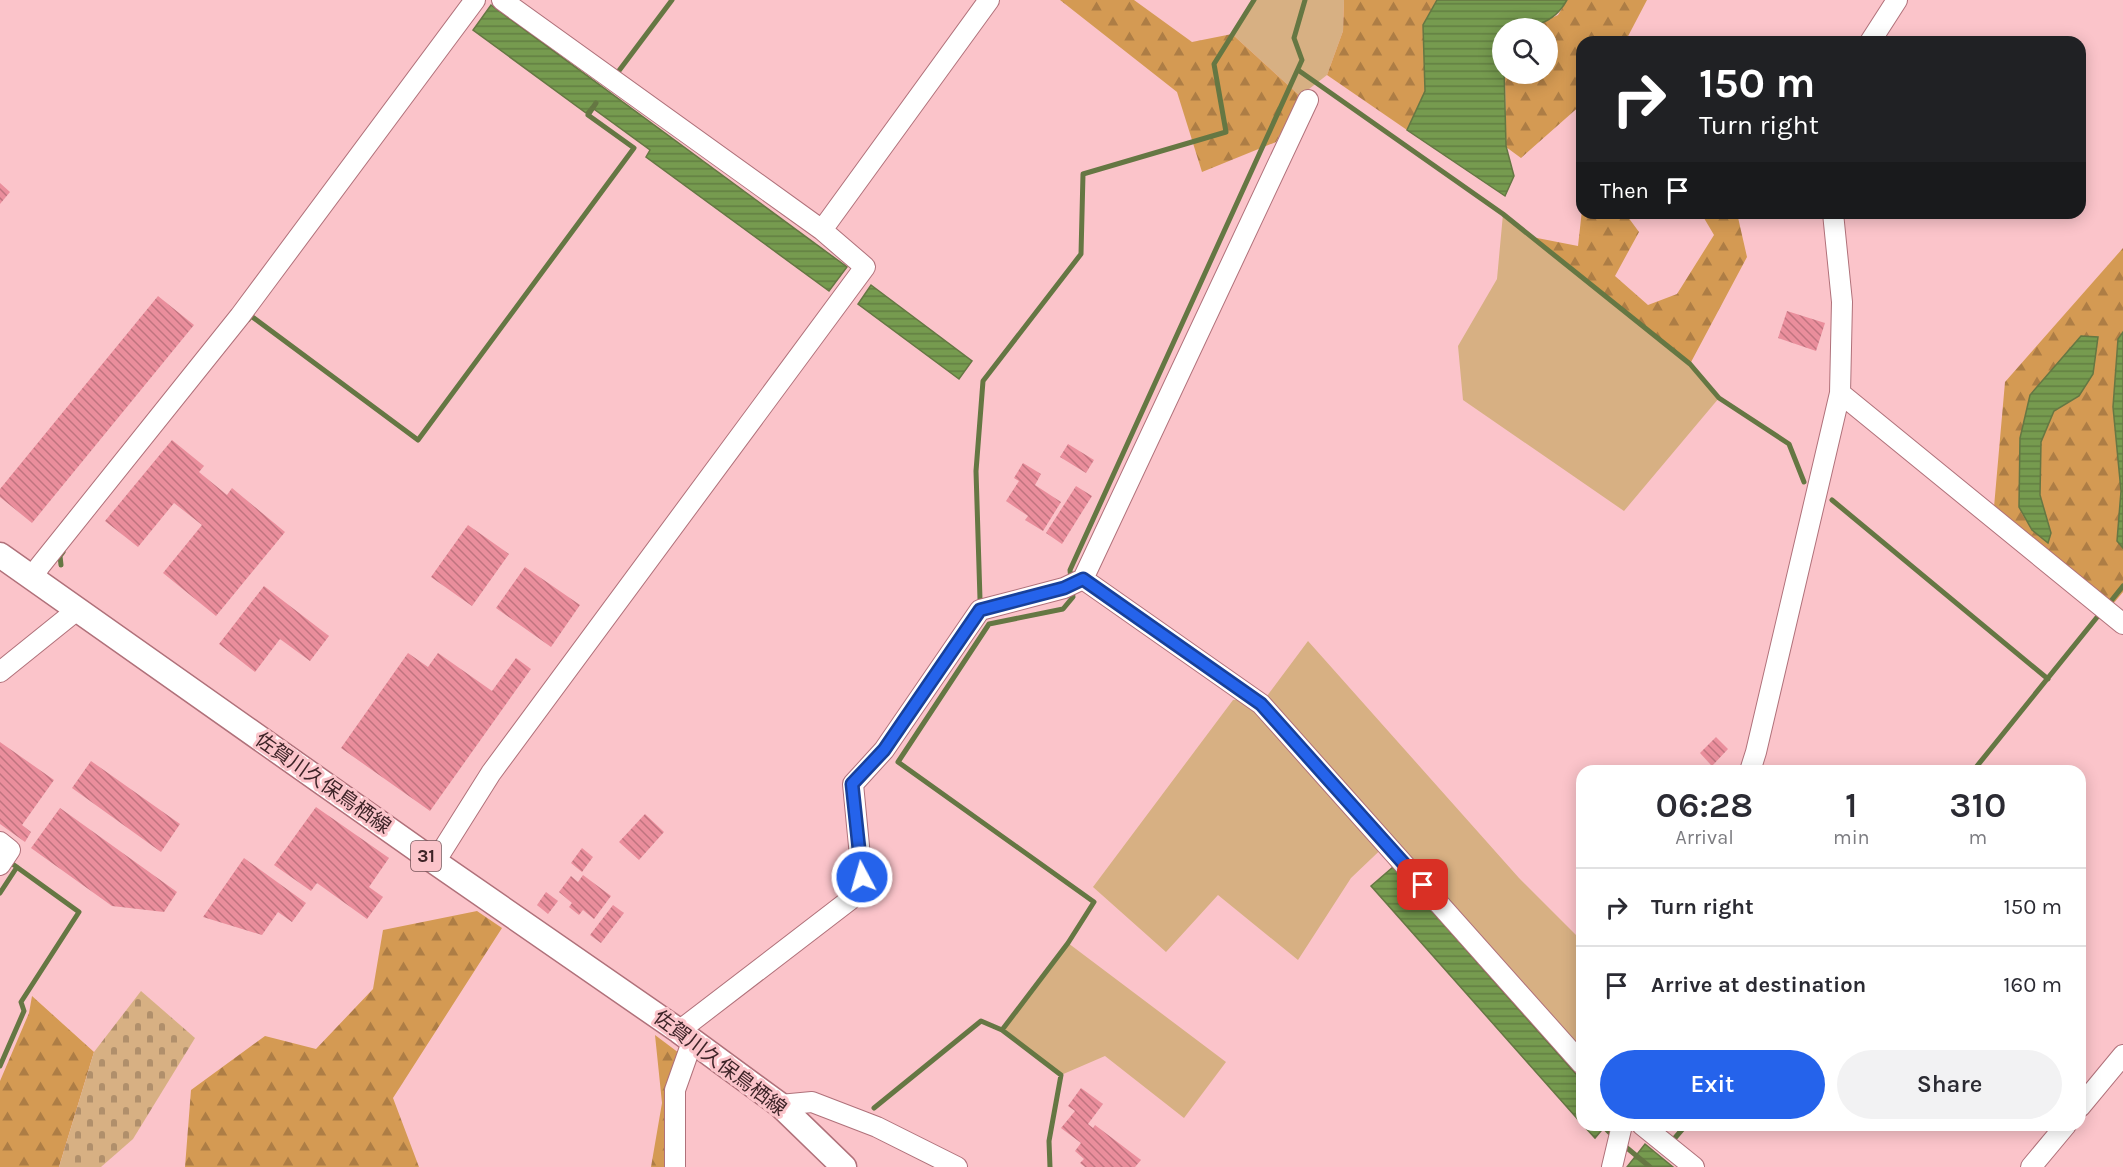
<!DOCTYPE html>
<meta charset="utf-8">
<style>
:root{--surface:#fff;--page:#f2f2f3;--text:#2b2b33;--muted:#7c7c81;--line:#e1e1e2;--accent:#2563eb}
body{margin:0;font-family:Karla,"Noto Sans JP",sans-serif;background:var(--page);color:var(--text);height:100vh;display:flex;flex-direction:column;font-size:22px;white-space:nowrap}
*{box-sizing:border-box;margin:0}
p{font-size:20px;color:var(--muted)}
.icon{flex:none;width:33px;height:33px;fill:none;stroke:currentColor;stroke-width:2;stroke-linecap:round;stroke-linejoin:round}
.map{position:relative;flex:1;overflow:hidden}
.sheet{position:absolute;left:1576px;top:765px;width:510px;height:366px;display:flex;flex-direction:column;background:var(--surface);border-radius:18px;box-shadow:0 3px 15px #0003}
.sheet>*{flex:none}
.top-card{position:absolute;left:1576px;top:36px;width:510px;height:183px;border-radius:18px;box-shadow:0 3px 15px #0003;background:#202124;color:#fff;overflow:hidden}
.tools{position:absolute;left:1492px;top:18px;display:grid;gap:12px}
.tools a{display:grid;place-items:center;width:66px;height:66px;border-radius:50%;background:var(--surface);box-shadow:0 3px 15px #0003;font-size:30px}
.pin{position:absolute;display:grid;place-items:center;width:51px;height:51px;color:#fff;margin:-26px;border-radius:12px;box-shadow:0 3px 9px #0006}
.me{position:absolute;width:66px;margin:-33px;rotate:354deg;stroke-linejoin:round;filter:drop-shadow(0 0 4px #0008)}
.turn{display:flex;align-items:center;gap:21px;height:126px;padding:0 24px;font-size:27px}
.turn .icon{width:78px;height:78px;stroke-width:2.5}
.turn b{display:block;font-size:42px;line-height:51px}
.then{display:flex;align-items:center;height:57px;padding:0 24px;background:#0003;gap:12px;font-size:22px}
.eta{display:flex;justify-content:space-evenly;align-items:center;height:102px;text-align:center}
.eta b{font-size:36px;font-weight:600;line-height:42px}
.primary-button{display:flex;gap:12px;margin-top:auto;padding:12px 24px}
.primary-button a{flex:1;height:69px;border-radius:36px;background:var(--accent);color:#fff;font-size:24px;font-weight:600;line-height:69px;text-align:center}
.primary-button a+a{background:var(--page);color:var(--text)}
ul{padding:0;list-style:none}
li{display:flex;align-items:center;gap:18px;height:78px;padding:0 24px;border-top:2px solid var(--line)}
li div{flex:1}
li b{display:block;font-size:22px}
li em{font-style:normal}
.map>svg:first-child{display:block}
.green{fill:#d7b083}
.forest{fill:url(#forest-firs);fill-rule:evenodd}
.cemetery{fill:url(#cemetery-stones)}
.water{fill:url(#water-rules);stroke:#657743;stroke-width:1.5}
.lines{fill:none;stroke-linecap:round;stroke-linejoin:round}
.stream{stroke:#657743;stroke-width:5}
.building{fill:url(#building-back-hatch)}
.minor-casing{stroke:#b0717a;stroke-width:22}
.major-casing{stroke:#b0717a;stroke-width:27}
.minor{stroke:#fff;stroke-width:20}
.major{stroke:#fff;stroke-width:24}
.route-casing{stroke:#184099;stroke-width:15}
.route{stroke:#2563eb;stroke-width:10}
.labels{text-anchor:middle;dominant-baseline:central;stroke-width:6;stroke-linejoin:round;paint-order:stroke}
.shield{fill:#fbc4ca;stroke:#775459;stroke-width:1.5}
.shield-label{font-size:18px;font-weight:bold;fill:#3e2428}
.street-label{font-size:20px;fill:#3e2428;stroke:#fbc4ca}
</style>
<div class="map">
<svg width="2123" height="1167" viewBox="0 0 2123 1167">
<defs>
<pattern id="forest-firs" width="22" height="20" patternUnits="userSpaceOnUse" patternTransform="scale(1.5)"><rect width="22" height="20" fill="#d49a53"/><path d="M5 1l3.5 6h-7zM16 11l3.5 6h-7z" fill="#ad7d45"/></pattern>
<pattern id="cemetery-stones" width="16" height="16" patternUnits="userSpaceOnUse" patternTransform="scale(1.5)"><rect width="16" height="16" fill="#d7b083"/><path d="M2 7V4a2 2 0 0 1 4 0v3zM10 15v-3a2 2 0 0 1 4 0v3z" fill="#b08f6b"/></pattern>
<pattern id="water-rules" width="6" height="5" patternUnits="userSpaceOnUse" patternTransform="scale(1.5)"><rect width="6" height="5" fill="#769b4f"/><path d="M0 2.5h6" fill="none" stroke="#627e42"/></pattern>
<pattern id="building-back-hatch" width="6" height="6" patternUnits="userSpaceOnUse" patternTransform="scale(1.5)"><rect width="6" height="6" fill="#ea8e9c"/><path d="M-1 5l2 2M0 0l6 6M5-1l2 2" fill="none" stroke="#bf747f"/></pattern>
</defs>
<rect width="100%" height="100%" fill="#fbc4ca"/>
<path class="green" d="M1254,0H1344L1343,31L1327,75L1300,96L1232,34Z
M1503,214L1690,364L1719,398L1624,511L1463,400L1458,346L1497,279Z
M1308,641L1519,878L1582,941V1049L1393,838L1351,878L1298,960L1218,895L1166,952L1093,887L1233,700L1267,696Z
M1068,943L1226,1062L1184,1118L1105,1056L1061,1075L1002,1030Z"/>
<path class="forest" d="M1060,0H1134L1192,42L1232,34L1300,96L1276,142L1202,172L1177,92Z
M1344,0H1437L1423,25L1425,91L1407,130L1327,75L1343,31Z
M1567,0H1647L1625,42H1582V104L1521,158L1506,147L1505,74H1548V28H1530L1558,15Z
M1582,210V213H1625L1639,232L1615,276L1648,305L1677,294L1714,235L1701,213H1737L1747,257L1690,364L1532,237L1578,246Z
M2123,248V332L2118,339L2113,407L2121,491L2117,541L2123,548V592L2113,604L1994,507L2005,382ZM2081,337L2098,338L2094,355L2079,396L2054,411L2041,442L2040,495L2020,438L2030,395Z
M477,911L502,928L393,1098L419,1167H185L191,1090L265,1036L316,1049L373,989L383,930Z
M32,996L94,1052L59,1167H0V1081L29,1013Z
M655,1035L679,1053L669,1167H651L662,1103Z"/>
<path class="cemetery" d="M141,991L195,1038L133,1139L101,1167H59L94,1052Z"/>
<path class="water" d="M1437,0H1567C1553,26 1530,28 1503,28L1506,146L1514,176L1505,196L1407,130L1425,91L1423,25Z
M491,5L847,267L829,291L646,157L650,150L591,107L586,113L473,30Z
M871,285L972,361L959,379L858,304Z
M2123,332V548L2117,541L2121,491L2113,407L2118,339Z
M2081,336L2098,337L2093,374L2079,396L2054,411L2041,442L2040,495L2051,533L2048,543L2032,530L2019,507L2020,438L2030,395Z
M1393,867L1582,1081V1124L1371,886Z
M1583,1125H1606L1595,1138Z
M1645,1144L1673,1167H1627Z"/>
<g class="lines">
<path class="stream" d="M1298,70L1503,214L1690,364L1719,398L1789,444L1804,482
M615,76L672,0
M248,320L251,316L418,440L634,148L588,115L596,103
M1832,500L2048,679
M61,565L60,556L63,552
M1071,580L1070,570L1302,60L1294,38L1305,0
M980,599L976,471L983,381L1081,254L1083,174L1226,132L1214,64L1254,0
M2111,601L2123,586
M1973,771L2098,616
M0,893L17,867
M1002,1030L1061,1075L1049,1141L1050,1167
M0,1066L24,1011L21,1002L79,912L7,860
M874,1108L981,1021L1002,1030L1068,943L1094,902L898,762L989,624L1063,609L1073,597L1072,589
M1602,1125L1614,1137
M1686,1125L1674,1139L1686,1125
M1621,1143L1650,1167"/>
</g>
<path class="building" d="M0,183L10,192L0,204Z
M158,296L194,325L32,523L0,497V489Z
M1787,311L1825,323L1816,351L1778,338Z
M172,440L204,466L199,472L227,495L232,488L285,532L216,616L163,573L202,525L174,503L138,547L105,521Z
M1068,444L1094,460L1086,473L1060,457Z
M1023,463L1041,474L1035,485L1061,502L1043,531L1025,520L1028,516L1006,501L1019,481L1014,478Z
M1076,486L1092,496L1062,544L1046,533Z
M468,525L509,554L472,606L431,577Z
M525,567L580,605L551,647L496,608Z
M264,586L329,636L310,661L280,639L255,672L219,644Z
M408,653L428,667L438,653L492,691L516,658L531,669L430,811L341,748Z
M1716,737L1728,749L1712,766L1700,753Z
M0,742L54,780L22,825L31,832L25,842L0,824Z
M91,761L180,824L161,852L72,788Z
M316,807L389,858L369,887L383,897L367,919L317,883L311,891L274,865Z
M60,808L177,892L164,912L112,906L31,848Z
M645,814L664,832L639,860L619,842Z
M582,848L593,857L582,872L571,863Z
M244,858L306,903L292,922L278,912L262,935L203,917Z
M583,875L611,896L594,919L583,910L579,915L569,907L572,903L559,892L571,876L578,882Z
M546,892L558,901L548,914L537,905Z
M613,905L624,913L601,943L590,935Z
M1081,1088L1103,1104L1088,1124L1093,1128L1095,1125L1141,1160L1135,1167H1085L1080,1163L1084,1159L1075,1151L1081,1143L1061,1128L1075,1111L1068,1106Z"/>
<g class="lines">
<defs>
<path id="minor" d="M1870,42L1897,0
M822,230L989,0
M1840,393L2123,624
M34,578L39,567L240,316L475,0
M1083,579L1261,704L1582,1064
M0,672L77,610
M1750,771L1756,752L1840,393L1842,302L1833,213
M0,842L10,850L0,865
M435,862L491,773L865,267L822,230L502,0
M679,1031L851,899L862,877L853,784L884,750L980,610L1064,588L1083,579L1308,100
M780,1105L812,1102L877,1127L957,1167
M2080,1107L2123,1055
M1642,1125L1694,1167
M675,1167V1090L692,1042
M1612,1167L1622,1125
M2031,1167L2066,1125"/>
<path id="major" d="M0,555L435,862L679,1031L780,1105L844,1167"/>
</defs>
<use href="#minor" class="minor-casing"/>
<use href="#major" class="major-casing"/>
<use href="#minor" class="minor"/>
<use href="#major" class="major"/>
</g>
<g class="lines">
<defs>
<path id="route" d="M862,877L852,784L884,750L980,610L1064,588L1083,579L1261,704L1423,885"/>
</defs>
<use href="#route" class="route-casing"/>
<use href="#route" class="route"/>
</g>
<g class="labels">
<rect class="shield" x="411" y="841" width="30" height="30" rx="4.5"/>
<g class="shield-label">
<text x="426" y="856">31</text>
</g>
<g class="street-label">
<text transform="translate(323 783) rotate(35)">佐賀川久保鳥栖線</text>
<text transform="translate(720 1063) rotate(37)">佐賀川久保鳥栖線</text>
</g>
</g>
</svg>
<div class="tools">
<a><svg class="icon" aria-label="search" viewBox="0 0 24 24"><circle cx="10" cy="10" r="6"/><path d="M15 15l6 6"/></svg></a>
</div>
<div class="pin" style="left:1423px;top:885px;background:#d93025"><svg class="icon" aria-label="arrive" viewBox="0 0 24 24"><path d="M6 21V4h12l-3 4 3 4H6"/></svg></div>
<svg class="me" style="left:862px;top:877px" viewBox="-20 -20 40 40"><circle r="17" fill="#2563eb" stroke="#fff" stroke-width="3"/><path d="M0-11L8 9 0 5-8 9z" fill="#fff"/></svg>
<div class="top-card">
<div class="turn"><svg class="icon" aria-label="right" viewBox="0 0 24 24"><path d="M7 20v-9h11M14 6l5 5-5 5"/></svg><div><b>150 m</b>Turn right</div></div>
<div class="then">Then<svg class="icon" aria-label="arrive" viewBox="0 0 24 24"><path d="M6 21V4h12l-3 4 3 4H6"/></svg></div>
</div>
<section class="sheet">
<div class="eta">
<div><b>06:28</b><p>Arrival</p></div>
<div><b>1</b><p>min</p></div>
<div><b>310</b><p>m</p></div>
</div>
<ul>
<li><svg class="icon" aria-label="right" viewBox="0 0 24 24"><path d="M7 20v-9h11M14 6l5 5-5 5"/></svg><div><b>Turn right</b></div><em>150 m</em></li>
<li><svg class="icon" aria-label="arrive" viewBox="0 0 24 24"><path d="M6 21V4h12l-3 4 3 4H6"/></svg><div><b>Arrive at destination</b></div><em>160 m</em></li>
</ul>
<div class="primary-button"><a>Exit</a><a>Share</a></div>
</section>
</div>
